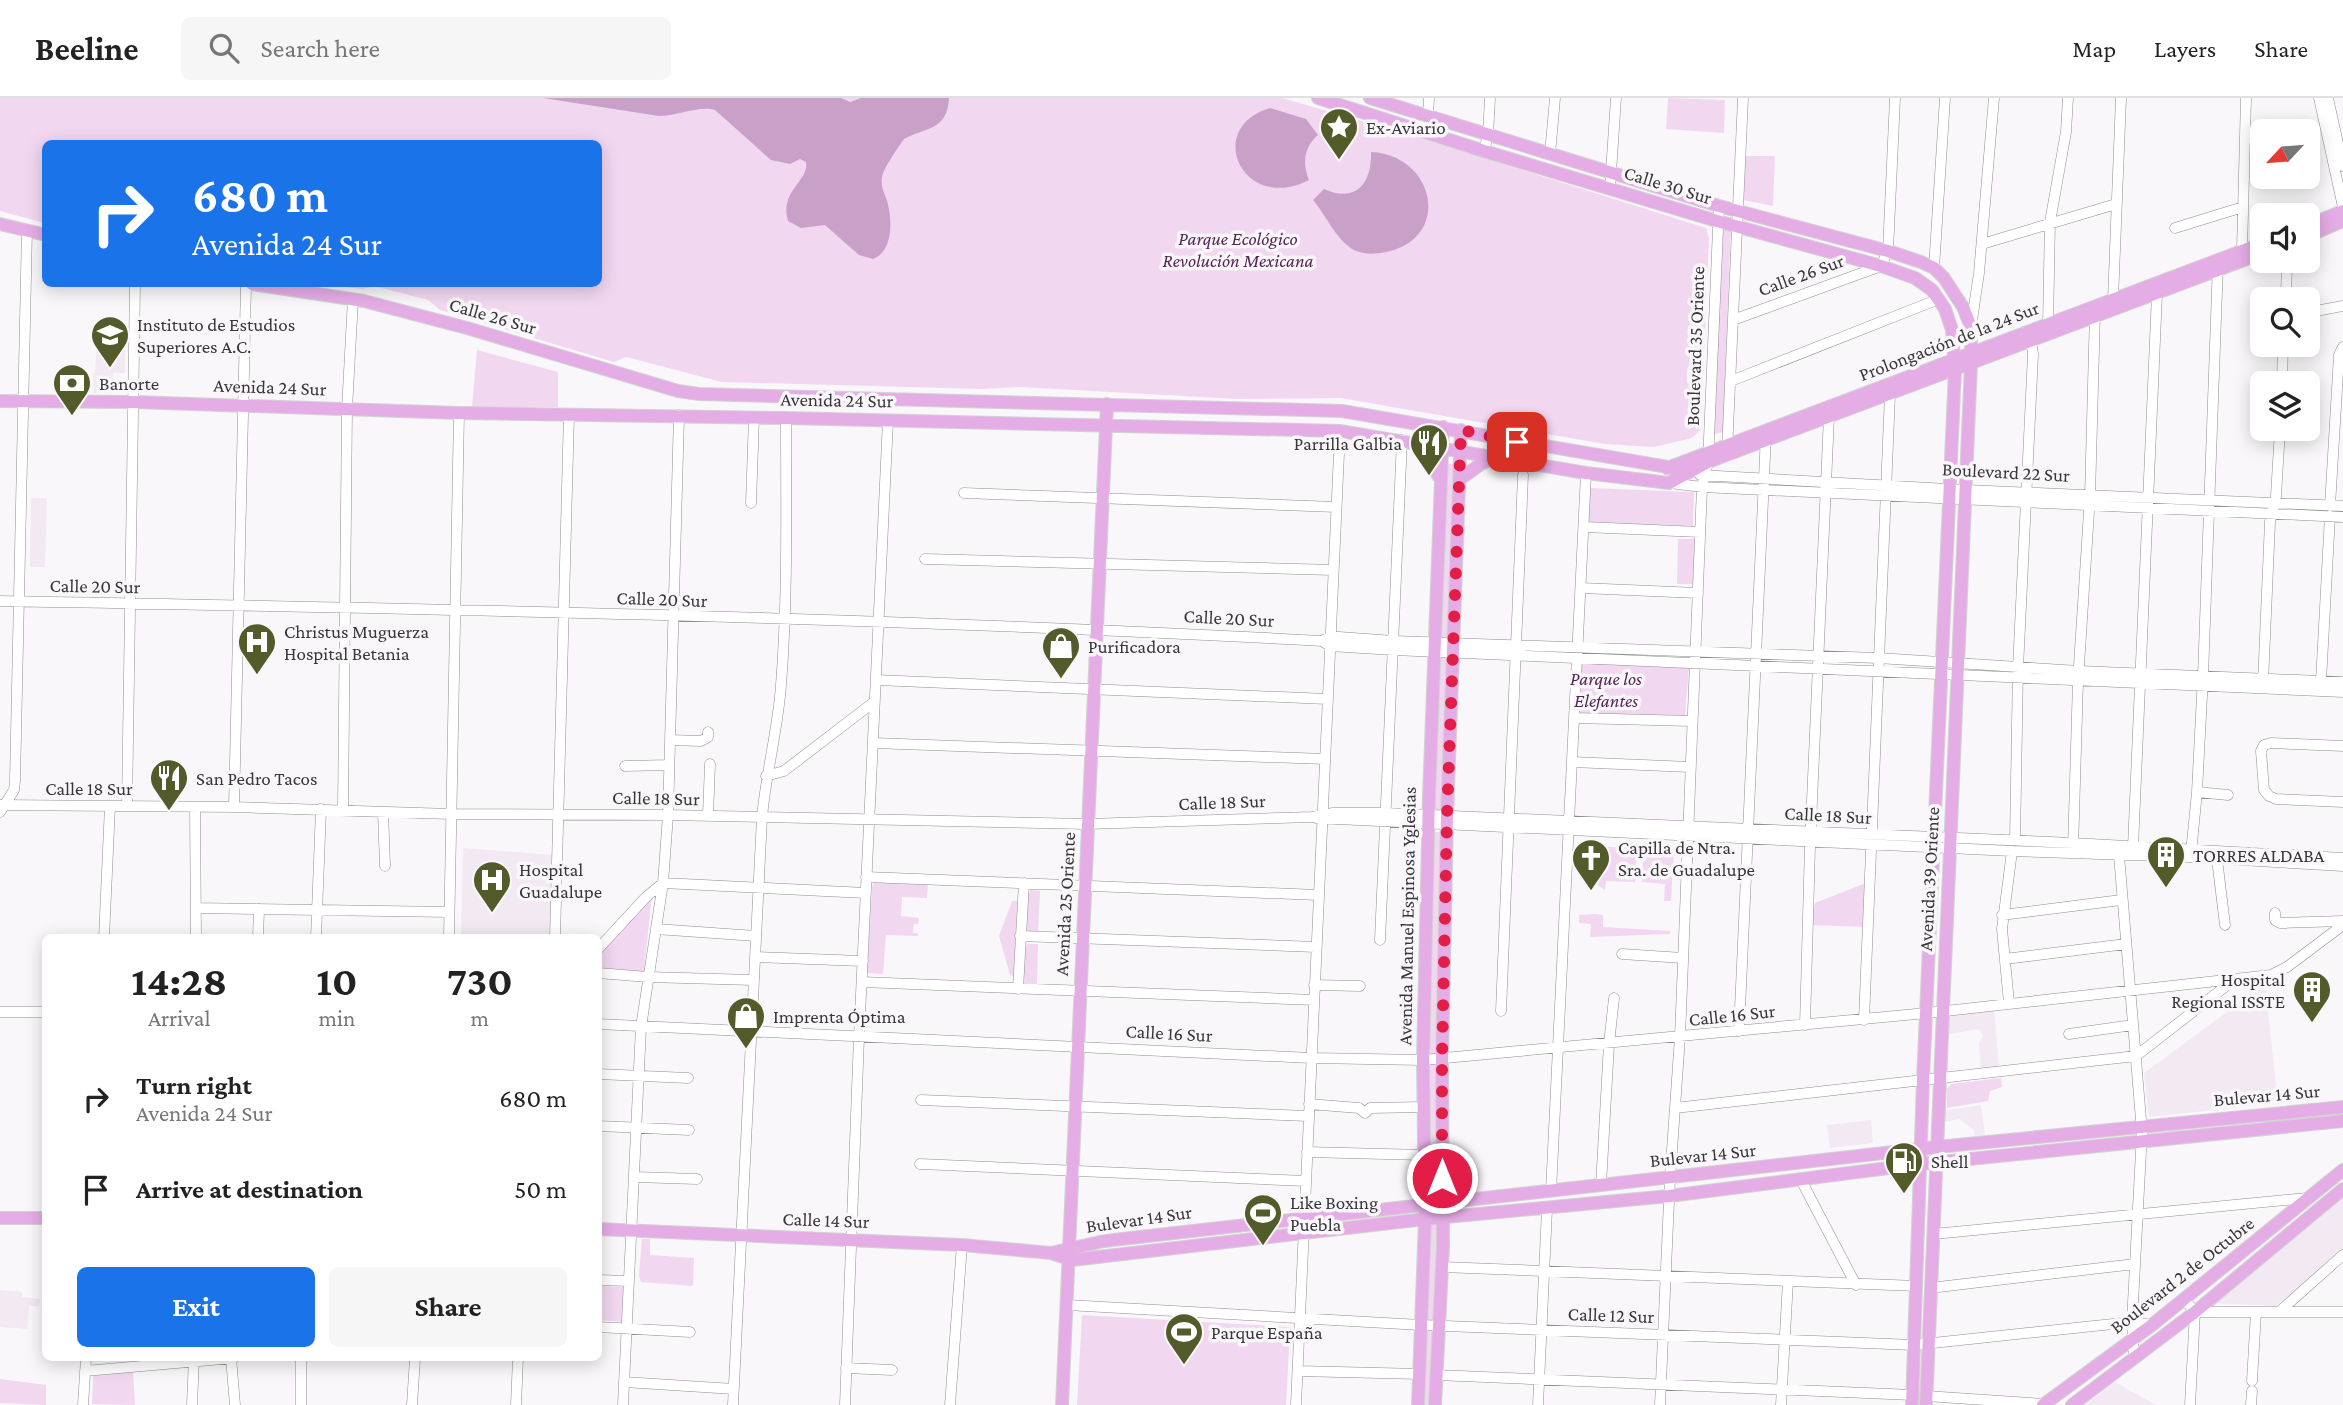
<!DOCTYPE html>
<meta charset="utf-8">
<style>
:root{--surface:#fff;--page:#f6f6f6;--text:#222;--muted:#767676;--line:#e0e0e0;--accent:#1a73e8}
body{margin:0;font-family:"Crimson Pro",serif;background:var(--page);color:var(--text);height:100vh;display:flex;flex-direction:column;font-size:26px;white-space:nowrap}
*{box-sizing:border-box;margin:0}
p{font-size:23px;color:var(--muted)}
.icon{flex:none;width:38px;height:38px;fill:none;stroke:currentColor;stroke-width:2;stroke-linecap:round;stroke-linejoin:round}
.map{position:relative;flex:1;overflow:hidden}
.details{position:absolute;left:42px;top:836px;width:560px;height:427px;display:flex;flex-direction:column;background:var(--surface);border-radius:10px;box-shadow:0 4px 18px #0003}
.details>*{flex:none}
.top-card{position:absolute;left:42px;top:42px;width:560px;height:147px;border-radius:10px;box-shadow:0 4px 18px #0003;background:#1a73e8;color:#fff;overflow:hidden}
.needle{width:46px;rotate:244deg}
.buttons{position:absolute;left:2250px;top:21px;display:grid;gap:14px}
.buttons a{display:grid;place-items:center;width:70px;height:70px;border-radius:10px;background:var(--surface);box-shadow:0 4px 18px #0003;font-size:35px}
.pin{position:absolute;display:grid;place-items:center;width:60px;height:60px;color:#fff;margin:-30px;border-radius:14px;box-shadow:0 4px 10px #0006}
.me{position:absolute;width:77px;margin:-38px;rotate:0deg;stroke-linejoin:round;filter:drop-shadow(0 0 5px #0008)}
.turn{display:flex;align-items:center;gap:24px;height:147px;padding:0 35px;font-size:32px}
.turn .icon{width:91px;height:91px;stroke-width:2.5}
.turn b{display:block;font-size:49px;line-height:60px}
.eta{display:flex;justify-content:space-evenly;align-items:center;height:119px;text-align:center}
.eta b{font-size:42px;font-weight:700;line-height:49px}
.cta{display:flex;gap:14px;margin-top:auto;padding:14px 35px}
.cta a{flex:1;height:80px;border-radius:10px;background:var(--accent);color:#fff;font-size:28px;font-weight:700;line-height:80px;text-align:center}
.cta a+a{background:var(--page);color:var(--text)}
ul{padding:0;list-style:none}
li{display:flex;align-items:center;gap:21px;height:91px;padding:0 35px}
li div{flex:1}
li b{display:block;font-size:26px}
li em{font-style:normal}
header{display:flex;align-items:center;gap:42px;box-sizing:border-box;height:98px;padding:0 35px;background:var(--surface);border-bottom:2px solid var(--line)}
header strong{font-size:33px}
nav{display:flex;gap:38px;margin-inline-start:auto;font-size:24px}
.search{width:490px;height:63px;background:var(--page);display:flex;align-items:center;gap:18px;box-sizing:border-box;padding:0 24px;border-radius:10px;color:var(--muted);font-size:26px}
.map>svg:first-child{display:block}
.built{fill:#f2e9f2}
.green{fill:#f1d7f0}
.water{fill:#c9a1c8}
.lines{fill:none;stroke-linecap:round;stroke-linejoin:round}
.minor-casing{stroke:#908d90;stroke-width:11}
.major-casing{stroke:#d3d3d3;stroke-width:14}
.minor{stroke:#fff;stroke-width:10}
.major{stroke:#e5ade5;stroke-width:12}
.route{stroke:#e11d48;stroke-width:12;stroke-dasharray:0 21.6}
.labels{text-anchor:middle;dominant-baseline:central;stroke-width:7;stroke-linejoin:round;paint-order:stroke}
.poi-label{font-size:19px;fill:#383738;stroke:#faf7fa;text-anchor:start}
.street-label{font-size:19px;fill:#383738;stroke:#faf7fa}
.park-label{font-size:19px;font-style:italic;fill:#542455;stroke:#faf7fa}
</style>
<header>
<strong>Beeline</strong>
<div class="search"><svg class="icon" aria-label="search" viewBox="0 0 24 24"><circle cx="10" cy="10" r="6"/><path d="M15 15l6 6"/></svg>Search here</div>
<nav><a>Map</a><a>Layers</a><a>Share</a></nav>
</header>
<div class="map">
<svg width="2343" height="1307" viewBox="0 0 2343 1307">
<rect width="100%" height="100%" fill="#faf7fa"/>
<path class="built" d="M125,242V275H113L112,295H94L93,275L95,274L97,243Z
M31,400H47L45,469H30Z
M463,750L552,757L550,840H461Z
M2265,886L2278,1005L2149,1019L2144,975Z
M1994,912L1999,969L1981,971L1979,945L1983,938L1981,934L1978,931L1946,937V918Z
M1981,1007L1985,1037L1975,1038L1974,1032L1960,1021L1944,1024V1013Z
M1871,1022L1873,1045L1830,1050L1827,1027Z
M2343,1096V1152L2276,1208L2214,1205Z
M0,1192L22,1194V1199L40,1201L39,1208H29L27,1231L0,1229Z
M2115,1284L2156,1307H2085Z"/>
<path class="green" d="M0,0H1282L1424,41L1706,130L1709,140L1704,252C1690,267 1686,263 1687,285L1697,289L1701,298V331L1692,340L1654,349L1605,346L1341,300L1236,301L1020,289L982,291L722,284L626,259L614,264L440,212L428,202L374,188L363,191L320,186H598V46H46L45,125L0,113Z
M1668,0L1725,2L1724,35L1666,31Z
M1744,58H1775L1773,108L1743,102Z
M1723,128H1731L1723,334L1711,337Z
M477,252L558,274V309H472Z
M1446,366H1458L1451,540L1439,539Z
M1589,390L1694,394L1693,428L1588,425Z
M1678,441H1696L1695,486H1677Z
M1438,555L1448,556L1443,717L1430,716Z
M1580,565L1689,569L1685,618L1579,615Z
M1429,734H1443L1445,1102L1427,1104Z
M1584,748L1637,750L1635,784L1606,783L1605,792L1589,781L1582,783Z
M1643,750L1674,752L1671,803H1664L1665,786L1642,784Z
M886,782L928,785L927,800L902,799L901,818L919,820L918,826H914L913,835H918V838L886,837L883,876L867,875L872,789L875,784Z
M1866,785L1864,829L1810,827L1815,805Z
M1031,792L1040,793L1038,835L1029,834L1025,830V799Z
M652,796L644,873L599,872V856Z
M1012,803H1017L1015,879L1010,877L999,838Z
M1595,816L1603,817V829L1670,833V836L1590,839L1591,826L1579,825V817Z
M1027,846H1038L1037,886H1021L1023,850Z
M2001,980L2002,989L1990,993L1988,1003L1947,1010V991L1951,986Z
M1428,1127H1441L1437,1220H1431L1436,1222L1432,1307H1421Z
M642,1141H650V1157L694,1160L693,1188L641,1184L639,1177Z
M599,1188L624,1189L623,1224L599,1222Z
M1082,1217L1290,1229L1286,1307H1077Z
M133,1274L135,1307L92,1306L93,1278Z
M0,1281L46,1287V1307L0,1305Z"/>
<path class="water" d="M543,0H841L850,4L861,0H949C947,33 926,29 904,41C899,48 883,71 882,79C880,90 886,97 888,106C892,124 893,153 873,161L859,157L825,127L801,130L788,123C779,93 810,82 806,64L800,61L790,66L771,62L715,12C701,7 676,18 659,18Z
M1270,10L1306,21L1318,37C1304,49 1302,65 1309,82C1243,116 1203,30 1270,10Z
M1371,54C1436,57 1452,141 1386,154C1375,156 1365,157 1354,152C1336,142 1326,117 1313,102L1324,91C1357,106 1372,84 1371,54Z"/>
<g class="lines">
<defs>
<path id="minor" d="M2319,0L2343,109
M2328,0L2343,68
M1428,17L1429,0
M2245,40H2263
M1484,53L1488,37L1490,0
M1550,56L1555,0
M1610,89L1616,0
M2175,130L2243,109
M1982,146L2116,106
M2242,153L2246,0
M1934,170L1945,0
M2286,201L2287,163
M2113,202L2121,0
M2321,212L2343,208
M1733,222L1881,168L1888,153L1895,0
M2048,226L2050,124L2066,34L2068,0
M1971,229L1979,175L1994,0
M1731,283L1939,201
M2282,285L2283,247
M1727,353L1743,0
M1700,377L1966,392L2343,408
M1670,385L1702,389L2343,419
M964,395L1336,409
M751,405L754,319
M2330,408L2339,257L2343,249
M1584,429L1700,434
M925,461L1333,472
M1581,490L1698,495
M0,503C441,511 882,519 1322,543L1330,539H1339L1394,543L1878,560L2079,573L2343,584
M1322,543L1330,548L1394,552L2343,594
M876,582L1327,601
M2321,583L2330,418
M2263,585L2270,424L2276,398L2280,331
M1574,620L1692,623
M670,642L701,643L708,639V634
M873,645L1325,661
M2343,648L2271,645L2264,647L2261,653L2264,692L2269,698L2276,701L2343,704
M1572,664L1690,669
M625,668L669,667
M766,678L784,673L874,604
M2197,694L2228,697
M0,707L234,709L451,716L668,717L1086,726L1312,719L1333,715H1385L2073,745L2343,760
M127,708L135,186
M195,709L196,840
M234,709L246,186
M343,712L347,311L353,201
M0,714L14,692L15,683L27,132
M383,714L385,768
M708,718L710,666
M1316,720L2012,753L2190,759L2343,768
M2015,742L2018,570L2033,256L2031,243
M2133,749L2157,196
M2073,751L2078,583L2090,398L2095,214
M2191,755L2197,694L2203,578L2218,165
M2119,757L2142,1034L2132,1224L2134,1261
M2217,761L2225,827
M866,779L1318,797
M196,810L449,814
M2275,815V822L2280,825L2343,823
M2002,817L2121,802
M656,831L756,838
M1020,838L1316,849
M104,840L110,708
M258,840L259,811
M316,840L321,711
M449,840L459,315
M555,840L569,316
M1380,842L1402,342
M598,851L646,799L663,785L866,795
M1622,856L1683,860
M755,859L863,863
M2005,861L2126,846
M598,875L648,879L753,882
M862,884L1314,902
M1314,887L1360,888
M1018,891L1024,785
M2009,905L2002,831L2012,753
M1501,913L1523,377
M0,914H46
M1864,922L1890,296
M598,926L1311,960L1423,962L1927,915L2271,877L2287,869L2343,827
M1805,927L1810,748L1829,318
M1739,933L1766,336
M2069,936L2133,927
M598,976L688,980
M921,1002L1308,1018
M1309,1006L1359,1010L1365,1015L1370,1010L1424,1009
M1675,1010L2136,958L2235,881
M598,1028L689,1032
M1307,1054L1424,1057
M920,1066L1306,1083
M635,1079L697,1081
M1801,1082L1856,1187
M1601,1087L1609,946L1614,900
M1551,1093L1586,375
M1934,1136L2307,1100
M1442,1169L1917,1188
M598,1182L629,1183
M1930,1190L2135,1166
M2184,1201L2195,1214L2190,1307
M1067,1207L1421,1227L1914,1247L2132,1224L2152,1227
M2280,1213L2343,1157
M2195,1214H2343
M598,1229L690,1234
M231,1260L235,1307
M846,1270L892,1272
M85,1273L234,1260
M1298,1273L1420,1276
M1436,1277L1913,1297
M2252,1283L2256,1214
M624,1284L734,1291
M1926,1298L2044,1306
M83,1307L86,1260
M192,1307L194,1260
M301,1307V1260
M412,1307L415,1260
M516,1307L518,1260
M623,1307L641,929L663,785L668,717L679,317
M733,1307L762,719C766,675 778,631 781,587C788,498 786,408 786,320
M845,1307L859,939L888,322
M950,1307L962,1147
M1296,1307L1340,333
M1538,1307L1547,1111
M1660,1307L1670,1080L1680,939L1702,389L1708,364L1719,108
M1781,1307L1788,1183
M2251,1307L2252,1293"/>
<path id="major" d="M1318,0L1484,53L1717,123L1881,168L1915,180L1932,192L1945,211L1952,232L1955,272L1923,982L1912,1307
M1370,0L1719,108L1888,153L1921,164L1934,170L1944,180L1963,209L1971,229V266L1926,1307
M0,126L46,137
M2308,127L2343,113
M2308,138L2343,123
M252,186L364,203L467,230L678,293L699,296L1342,313L1668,369L1684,375
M0,303L134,304L459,315L786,320L1340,333L1586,375L1669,385L1708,364L2263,155
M1416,345L1439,379
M1667,370L2263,145
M1460,381L1481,366L1495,359
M0,1120H46
M598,1131L962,1147L1051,1155L1072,1162L1425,1121L1669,1098L1920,1066L2343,1023
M1051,1155L1104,1143L1937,1049L2343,1009
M1062,1307L1107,306
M1418,1307L1425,1121L1423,962L1429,698L1443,329
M1435,1307L1443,1149L1442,962L1447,718L1461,332
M2043,1307L2152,1227L2343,1072
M2072,1307L2195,1214L2343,1091"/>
</defs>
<use href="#minor" class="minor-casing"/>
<use href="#major" class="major-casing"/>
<use href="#minor" class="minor"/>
<use href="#major" class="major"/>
</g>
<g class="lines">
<path class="route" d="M1442,1080V962L1447,718L1461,332L1517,344"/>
</g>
<defs>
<symbol id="sight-pin" viewBox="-11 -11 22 30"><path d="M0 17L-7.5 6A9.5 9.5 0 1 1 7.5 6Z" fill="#535b2a" stroke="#faf7fa"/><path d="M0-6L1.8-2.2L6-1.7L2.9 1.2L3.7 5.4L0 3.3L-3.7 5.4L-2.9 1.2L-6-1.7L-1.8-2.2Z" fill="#fff"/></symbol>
<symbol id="university-pin" viewBox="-11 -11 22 30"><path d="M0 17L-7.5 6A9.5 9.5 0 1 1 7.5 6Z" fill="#535b2a" stroke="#faf7fa"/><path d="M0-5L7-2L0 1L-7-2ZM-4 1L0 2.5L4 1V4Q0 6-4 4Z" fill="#fff"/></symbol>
<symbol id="bank-pin" viewBox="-11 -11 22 30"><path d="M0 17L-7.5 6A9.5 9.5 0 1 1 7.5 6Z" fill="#535b2a" stroke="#faf7fa"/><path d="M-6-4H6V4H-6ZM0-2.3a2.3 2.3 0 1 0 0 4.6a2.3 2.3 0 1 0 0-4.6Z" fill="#fff"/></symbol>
<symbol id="restaurant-pin" viewBox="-11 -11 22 30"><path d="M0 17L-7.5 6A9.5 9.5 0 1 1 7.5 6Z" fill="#535b2a" stroke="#faf7fa"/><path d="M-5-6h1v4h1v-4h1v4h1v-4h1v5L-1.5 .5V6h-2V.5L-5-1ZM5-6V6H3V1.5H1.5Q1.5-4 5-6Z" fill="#fff"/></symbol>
<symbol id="hospital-pin" viewBox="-11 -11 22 30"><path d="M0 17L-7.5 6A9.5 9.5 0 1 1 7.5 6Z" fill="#535b2a" stroke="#faf7fa"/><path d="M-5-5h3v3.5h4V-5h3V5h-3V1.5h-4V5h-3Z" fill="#fff"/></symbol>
<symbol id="shop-pin" viewBox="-11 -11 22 30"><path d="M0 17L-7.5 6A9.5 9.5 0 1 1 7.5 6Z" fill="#535b2a" stroke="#faf7fa"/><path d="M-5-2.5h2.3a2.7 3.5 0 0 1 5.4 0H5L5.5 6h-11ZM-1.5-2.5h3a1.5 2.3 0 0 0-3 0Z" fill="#fff"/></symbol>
<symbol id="building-pin" viewBox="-11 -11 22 30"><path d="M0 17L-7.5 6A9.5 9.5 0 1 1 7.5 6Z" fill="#535b2a" stroke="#faf7fa"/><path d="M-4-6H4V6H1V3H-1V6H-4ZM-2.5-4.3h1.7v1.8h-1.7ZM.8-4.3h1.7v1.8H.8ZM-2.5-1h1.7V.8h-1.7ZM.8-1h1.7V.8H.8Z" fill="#fff"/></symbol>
<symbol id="church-pin" viewBox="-11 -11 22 30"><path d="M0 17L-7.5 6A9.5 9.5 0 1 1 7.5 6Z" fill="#535b2a" stroke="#faf7fa"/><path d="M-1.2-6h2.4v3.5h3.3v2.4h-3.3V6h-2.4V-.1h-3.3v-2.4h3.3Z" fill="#fff"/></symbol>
<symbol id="fuel-pin" viewBox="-11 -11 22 30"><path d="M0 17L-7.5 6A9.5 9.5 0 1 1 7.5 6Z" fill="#535b2a" stroke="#faf7fa"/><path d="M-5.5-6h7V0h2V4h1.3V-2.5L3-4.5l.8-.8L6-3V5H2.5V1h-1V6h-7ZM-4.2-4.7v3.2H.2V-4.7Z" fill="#fff"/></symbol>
<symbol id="stadium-pin" viewBox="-11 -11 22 30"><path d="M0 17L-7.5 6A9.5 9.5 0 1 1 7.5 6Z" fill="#535b2a" stroke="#faf7fa"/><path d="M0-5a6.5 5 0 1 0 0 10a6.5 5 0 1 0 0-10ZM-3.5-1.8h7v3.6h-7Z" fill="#fff"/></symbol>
</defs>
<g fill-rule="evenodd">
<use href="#sight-pin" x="1317" y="7" width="44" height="60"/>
<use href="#university-pin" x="88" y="215" width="44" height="60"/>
<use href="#bank-pin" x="50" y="263" width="44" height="60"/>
<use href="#restaurant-pin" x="1407" y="323" width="44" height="60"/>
<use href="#hospital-pin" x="235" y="522" width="44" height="60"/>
<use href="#shop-pin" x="1039" y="526" width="44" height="60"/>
<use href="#restaurant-pin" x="147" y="658" width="44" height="60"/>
<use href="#building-pin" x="2144" y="735" width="44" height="60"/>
<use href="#church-pin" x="1569" y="738" width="44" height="60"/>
<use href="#hospital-pin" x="470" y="760" width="44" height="60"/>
<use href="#building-pin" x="2290" y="870" width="44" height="60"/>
<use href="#shop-pin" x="724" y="896" width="44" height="60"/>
<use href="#fuel-pin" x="1882" y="1041" width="44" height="60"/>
<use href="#stadium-pin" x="1241" y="1093" width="44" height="60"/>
<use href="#stadium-pin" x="1162" y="1212" width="44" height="60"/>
</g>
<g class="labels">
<g class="poi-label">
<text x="1366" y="29">Ex-Aviario</text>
<text x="137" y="226">Instituto de Estudios<tspan x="137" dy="22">Superiores A.C.</tspan></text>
<text x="99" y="285">Banorte</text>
<text x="1402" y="345" text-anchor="end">Parrilla Galbia</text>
<text x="284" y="533">Christus Muguerza<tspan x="284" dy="22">Hospital Betania</tspan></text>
<text x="1088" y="548">Purificadora</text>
<text x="196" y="680">San Pedro Tacos</text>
<text x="1618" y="749">Capilla de Ntra.<tspan x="1618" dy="22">Sra. de Guadalupe</tspan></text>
<text x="2193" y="757">TORRES ALDABA</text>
<text x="519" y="771">Hospital<tspan x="519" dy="22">Guadalupe</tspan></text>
<text x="2285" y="881" text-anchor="end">Hospital<tspan x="2285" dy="22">Regional ISSTE</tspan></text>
<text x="773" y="918">Imprenta Óptima</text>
<text x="1931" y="1063">Shell</text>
<text x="1290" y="1104">Like Boxing<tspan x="1290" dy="22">Puebla</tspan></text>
<text x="1211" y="1234">Parque España</text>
</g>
<g class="street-label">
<text transform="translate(1668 87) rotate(17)">Calle 30 Sur</text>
<text transform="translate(1801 177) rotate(-20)">Calle 26 Sur</text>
<text transform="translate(493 218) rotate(16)">Calle 26 Sur</text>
<text transform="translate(1949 243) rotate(-21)">Prolongación de la 24 Sur</text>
<text transform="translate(1695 248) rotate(-88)">Boulevard 35 Oriente</text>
<text transform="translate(270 289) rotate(2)">Avenida 24 Sur</text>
<text transform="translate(837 302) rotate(1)">Avenida 24 Sur</text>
<text transform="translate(2006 374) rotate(3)">Boulevard 22 Sur</text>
<text transform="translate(95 488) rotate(1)">Calle 20 Sur</text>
<text transform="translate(662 501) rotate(2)">Calle 20 Sur</text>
<text transform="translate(1229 520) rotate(3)">Calle 20 Sur</text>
<text x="89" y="690">Calle 18 Sur</text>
<text transform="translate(656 700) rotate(1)">Calle 18 Sur</text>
<text transform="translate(1222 704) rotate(-2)">Calle 18 Sur</text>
<text transform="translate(1828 717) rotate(3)">Calle 18 Sur</text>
<text transform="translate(1929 781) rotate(-87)">Avenida 39 Oriente</text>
<text transform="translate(1065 806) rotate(-87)">Avenida 25 Oriente</text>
<text transform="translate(1407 818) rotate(-89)">Avenida Manuel Espinosa Yglesias</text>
<text transform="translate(1732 917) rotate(-6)">Calle 16 Sur</text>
<text transform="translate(1169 935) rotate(3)">Calle 16 Sur</text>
<text transform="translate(2267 997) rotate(-5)">Bulevar 14 Sur</text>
<text transform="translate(1703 1057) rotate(-6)">Bulevar 14 Sur</text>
<text transform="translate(1139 1121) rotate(-8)">Bulevar 14 Sur</text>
<text transform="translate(826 1122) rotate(2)">Calle 14 Sur</text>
<text transform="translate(2182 1177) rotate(-38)">Boulevard 2 de Octubre</text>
<text transform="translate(1611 1217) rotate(2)">Calle 12 Sur</text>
</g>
<g class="park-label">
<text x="1238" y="140">Parque Ecológico<tspan x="1238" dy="22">Revolución Mexicana</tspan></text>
<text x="1606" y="580">Parque los<tspan x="1606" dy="22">Elefantes</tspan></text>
</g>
</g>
</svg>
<div class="buttons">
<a><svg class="needle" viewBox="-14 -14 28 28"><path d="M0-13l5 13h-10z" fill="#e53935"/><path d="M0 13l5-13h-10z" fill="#767676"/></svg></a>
<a><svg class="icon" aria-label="sound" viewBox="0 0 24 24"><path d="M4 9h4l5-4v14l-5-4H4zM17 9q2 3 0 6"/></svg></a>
<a><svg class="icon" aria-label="search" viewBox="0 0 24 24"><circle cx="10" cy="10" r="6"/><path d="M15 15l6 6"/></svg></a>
<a><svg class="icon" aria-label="layers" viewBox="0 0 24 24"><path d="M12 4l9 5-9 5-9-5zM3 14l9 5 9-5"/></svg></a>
</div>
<div class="pin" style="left:1517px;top:344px;background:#d93025"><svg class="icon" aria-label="arrive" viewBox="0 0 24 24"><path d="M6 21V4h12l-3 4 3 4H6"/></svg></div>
<svg class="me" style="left:1442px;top:1080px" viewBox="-20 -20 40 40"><circle r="17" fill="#e11d48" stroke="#fff" stroke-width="3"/><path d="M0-11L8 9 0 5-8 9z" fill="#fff"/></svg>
<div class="top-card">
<div class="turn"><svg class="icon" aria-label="right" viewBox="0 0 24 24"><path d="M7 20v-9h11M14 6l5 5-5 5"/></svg><div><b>680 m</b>Avenida 24 Sur</div></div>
</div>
<section class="details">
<div class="eta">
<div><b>14:28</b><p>Arrival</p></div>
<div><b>10</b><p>min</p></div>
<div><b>730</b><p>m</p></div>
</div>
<ul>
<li><svg class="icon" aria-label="right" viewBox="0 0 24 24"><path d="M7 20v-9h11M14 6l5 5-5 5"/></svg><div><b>Turn right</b><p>Avenida 24 Sur</p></div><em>680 m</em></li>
<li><svg class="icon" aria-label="arrive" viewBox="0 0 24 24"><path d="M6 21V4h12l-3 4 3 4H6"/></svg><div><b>Arrive at destination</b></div><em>50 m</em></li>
</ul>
<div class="cta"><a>Exit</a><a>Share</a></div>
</section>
</div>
